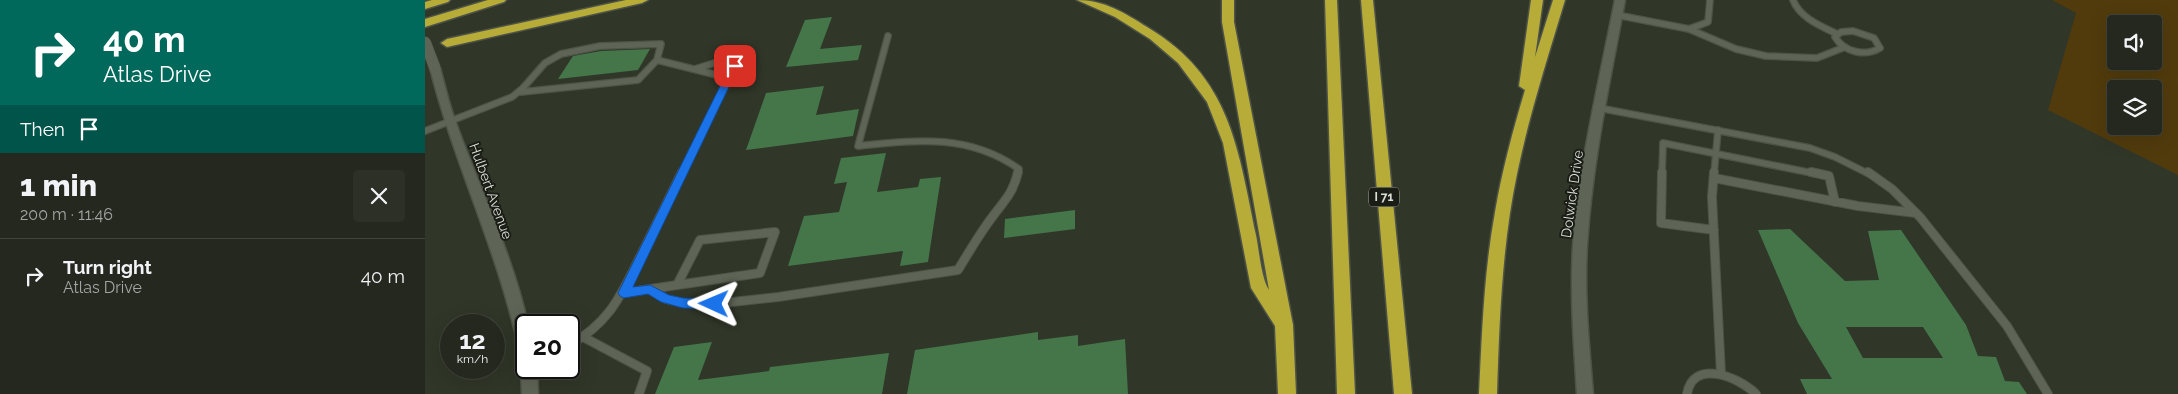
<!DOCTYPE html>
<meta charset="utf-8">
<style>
:root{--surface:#24281e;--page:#2c3027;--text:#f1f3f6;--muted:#a3a6a4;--line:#41443c}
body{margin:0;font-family:Raleway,sans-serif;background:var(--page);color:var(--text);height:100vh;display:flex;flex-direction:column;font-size:19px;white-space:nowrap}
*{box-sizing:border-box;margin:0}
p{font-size:16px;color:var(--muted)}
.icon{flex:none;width:28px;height:28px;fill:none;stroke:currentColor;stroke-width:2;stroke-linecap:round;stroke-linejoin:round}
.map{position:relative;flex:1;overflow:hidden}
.panel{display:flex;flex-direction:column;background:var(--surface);width:425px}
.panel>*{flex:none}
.guide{background:#00695c;color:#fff;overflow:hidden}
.buttons{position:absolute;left:1682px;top:15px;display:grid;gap:10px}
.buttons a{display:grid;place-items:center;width:55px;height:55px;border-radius:5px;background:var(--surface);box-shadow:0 5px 20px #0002,0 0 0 1px var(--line);font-size:25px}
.speed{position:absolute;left:15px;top:314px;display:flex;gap:10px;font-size:25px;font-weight:700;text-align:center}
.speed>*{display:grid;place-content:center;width:65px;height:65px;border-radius:50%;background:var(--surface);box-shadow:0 5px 20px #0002,0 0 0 1px var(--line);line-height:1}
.speed small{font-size:12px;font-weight:400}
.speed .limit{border:2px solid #111;border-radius:8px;background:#fff;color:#111}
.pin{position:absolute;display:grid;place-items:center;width:42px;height:42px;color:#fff;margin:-21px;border-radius:10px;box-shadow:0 2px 8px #0006}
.me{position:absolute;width:55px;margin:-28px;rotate:271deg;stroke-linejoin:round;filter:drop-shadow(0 0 4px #0008)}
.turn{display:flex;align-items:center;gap:18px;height:105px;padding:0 20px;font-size:22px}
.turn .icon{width:65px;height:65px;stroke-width:2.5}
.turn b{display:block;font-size:35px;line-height:42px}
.then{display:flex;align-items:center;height:48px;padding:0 20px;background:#0003;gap:10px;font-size:19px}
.round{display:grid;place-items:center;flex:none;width:52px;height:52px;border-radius:5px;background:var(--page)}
.headline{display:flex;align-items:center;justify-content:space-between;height:85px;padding:0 20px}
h1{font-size:30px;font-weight:800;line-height:38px}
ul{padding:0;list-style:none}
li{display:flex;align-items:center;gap:15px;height:75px;padding:0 20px;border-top:1px solid var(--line)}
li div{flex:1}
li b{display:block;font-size:19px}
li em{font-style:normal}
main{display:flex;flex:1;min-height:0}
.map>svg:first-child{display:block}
.green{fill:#513b0d;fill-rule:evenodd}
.building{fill:#44764a;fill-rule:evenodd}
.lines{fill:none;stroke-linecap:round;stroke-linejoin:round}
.service-far1-casing{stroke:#4e5348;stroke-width:8}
.service-casing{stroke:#4e5348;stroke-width:10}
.secondary-casing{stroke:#4e5348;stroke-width:3}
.motorway-casing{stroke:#4e5348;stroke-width:3}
.service-far1{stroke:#5f6556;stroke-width:5.5}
.service{stroke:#5f6556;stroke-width:8}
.secondary{fill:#5f6556;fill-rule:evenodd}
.motorway{fill:#b7ac38;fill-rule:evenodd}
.secondary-bridge-casing{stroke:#4e5348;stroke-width:12;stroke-linecap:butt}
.secondary-bridge{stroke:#5f6556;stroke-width:11}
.route{fill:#1a73e8;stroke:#114b97}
.labels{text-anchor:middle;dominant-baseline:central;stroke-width:4;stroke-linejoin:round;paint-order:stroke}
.shield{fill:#1a1c16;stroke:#a0a49c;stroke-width:1}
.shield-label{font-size:12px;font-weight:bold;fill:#daded5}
.street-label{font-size:14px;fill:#daded5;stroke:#1a1c16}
</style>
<main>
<section class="panel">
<div class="guide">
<div class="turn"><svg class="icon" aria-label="right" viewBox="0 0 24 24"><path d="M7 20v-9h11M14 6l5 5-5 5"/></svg><div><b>40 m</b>Atlas Drive</div></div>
<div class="then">Then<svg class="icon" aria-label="arrive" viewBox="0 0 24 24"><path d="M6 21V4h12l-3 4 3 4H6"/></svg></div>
</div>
<div class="headline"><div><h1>1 min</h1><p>200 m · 11:46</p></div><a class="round"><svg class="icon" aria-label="close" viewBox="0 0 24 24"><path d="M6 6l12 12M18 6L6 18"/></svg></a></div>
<ul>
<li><svg class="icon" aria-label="right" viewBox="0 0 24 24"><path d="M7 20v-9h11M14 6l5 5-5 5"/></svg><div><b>Turn right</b><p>Atlas Drive</p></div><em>40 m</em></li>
</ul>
</section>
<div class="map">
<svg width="1753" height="394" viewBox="0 0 1753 394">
<rect width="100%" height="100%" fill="#303628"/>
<path class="green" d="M1627,0H1753V175L1623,110L1651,13ZM1691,24H1729V61H1691ZM1691,89H1729V126H1691Z"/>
<path class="building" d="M407,17L395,49L437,45L433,60L361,67L380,20Z
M225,49L213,70L133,79L148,56L176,51Z
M399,86L391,115L434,109L428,136L321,150L341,93Z
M461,153L452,192L493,187L495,179L516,177L503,262L475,266L478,251L363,266L379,216L414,212L422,182L409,184L416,158Z
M650,210V229L579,238L580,219Z
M1365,229L1420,281L1454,280L1443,231L1476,230L1541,325L1553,356L1571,357L1580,381L1594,382L1602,394H1382L1375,379H1407L1373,323L1333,230ZM1421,327H1498L1518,358H1438Z
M613,332V340L653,335V346L700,339L703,394H482L490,350Z
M287,342L273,380L344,371L345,367L464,353L457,394H230L249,347Z"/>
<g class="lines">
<defs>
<path id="service-far1" d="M1368,0C1375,18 1396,26 1412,34
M1192,15L1264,29L1311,49L1341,56L1392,58L1420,47
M1264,29L1283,22L1285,0
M1428,31L1449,38L1455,48C1440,57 1419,52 1410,37L1416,32Z
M463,36L433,146C491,140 543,133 594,169L593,174
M270,69L315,55
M96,92L213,80L232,60
M1174,108L1385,148L1410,157L1444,174
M0,131L87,97L98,88L120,63L136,54L175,46L236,44L232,60L304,78
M256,174L315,55
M1237,174L1238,143L1392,174
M1289,174L1293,130"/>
<path id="service" d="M1237,172L1236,223L1289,230
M1289,172L1287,197L1296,374
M1386,172L1404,176L1410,202
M1443,172L1467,189L1495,217L1582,326L1623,394
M1289,178L1433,206L1491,213
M350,232L335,273L252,285L275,240Z
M225,290L241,299L257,303L289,304L353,297L533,270C544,252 555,233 568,216C580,200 588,193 593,172
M199,293L252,285
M160,338L222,371L214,394
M144,345C187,322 197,292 218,251C231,225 244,199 257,172
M1262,394C1268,358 1314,377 1331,394"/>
<path id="secondary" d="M1190,0H1200C1185,81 1167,163 1162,245C1159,295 1164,345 1168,394H1152C1149,345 1145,296 1148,246C1154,163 1174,82 1190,0Z
M10,65L15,68C20,86 24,105 31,123C55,190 88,255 103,325H101V356L96,354L94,350C74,253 29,164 5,68Z
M101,363V368H112L113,394H97L96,368Z"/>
<path id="motorway" d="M7,0H25L23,2L0,9V2Z
M63,0H81L79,2L0,27V19Z
M201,0H223L217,3L22,47L16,43L22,39Z
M652,0C679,0 700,13 722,27C805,76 813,148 831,235C834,249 836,278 844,290L797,22V0H809V22L868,325L871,394H853L850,326L826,288L798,143L782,102L753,63L725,39L690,17Z
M900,0H912L930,394H912Z
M936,0H948L987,394H969Z
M1106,0H1118L1110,57L1128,0H1140C1119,70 1096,140 1085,213C1076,273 1074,333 1072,394H1054C1057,333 1059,272 1070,212C1077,171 1088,130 1100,90L1094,86Z"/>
</defs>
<use href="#service-far1" class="service-far1-casing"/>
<use href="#service" class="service-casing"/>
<use href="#secondary" class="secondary-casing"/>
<use href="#motorway" class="motorway-casing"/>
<use href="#service-far1" class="service-far1"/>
<use href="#service" class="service"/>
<use href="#secondary" class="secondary"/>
<use href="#motorway" class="motorway"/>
<defs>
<path id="secondary-bridge" d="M0,42L10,68"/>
</defs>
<use href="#secondary-bridge" class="secondary-bridge-casing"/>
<use href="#secondary-bridge" class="secondary-bridge"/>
</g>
<path class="route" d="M306,64H313L314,66L208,287L225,285L244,295L258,298L289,299L294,300L296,304L294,307L289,309L258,308L236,302L223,294L199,298L195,296L193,293Z"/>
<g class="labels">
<rect class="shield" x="944" y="187.5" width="30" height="19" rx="4"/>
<g class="shield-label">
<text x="959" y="197">I 71</text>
</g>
<g class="street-label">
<text transform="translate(66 191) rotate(70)">Hulbert Avenue</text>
<text transform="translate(1147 194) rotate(-82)">Dolwick Drive</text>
</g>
</g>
</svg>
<div class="buttons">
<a><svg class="icon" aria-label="sound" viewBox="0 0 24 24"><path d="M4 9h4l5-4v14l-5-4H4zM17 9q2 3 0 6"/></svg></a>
<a><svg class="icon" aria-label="layers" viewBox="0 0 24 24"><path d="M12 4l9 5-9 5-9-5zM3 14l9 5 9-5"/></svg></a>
</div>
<div class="speed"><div>12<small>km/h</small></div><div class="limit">20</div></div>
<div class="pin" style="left:310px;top:66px;background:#d93025"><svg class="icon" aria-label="arrive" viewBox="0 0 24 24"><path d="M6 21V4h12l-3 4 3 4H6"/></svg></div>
<svg class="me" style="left:289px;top:304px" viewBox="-20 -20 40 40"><path d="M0-17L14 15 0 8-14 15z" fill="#1a73e8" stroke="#fff" stroke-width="4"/></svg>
</div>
</main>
